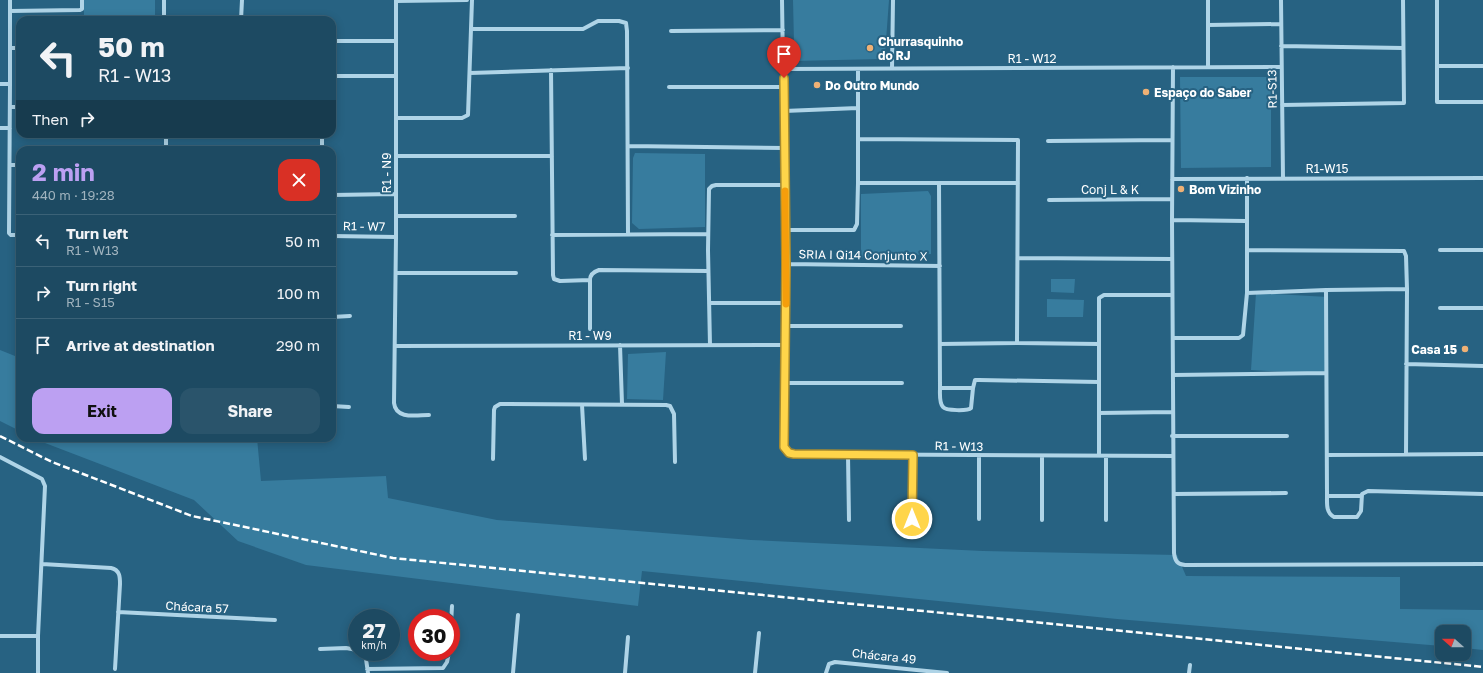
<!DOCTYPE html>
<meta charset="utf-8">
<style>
:root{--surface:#1d4a62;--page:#2a546b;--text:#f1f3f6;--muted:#a0b3be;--line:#3b6277;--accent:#bca0f2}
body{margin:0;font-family:"Golos Text",sans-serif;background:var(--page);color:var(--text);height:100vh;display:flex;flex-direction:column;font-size:15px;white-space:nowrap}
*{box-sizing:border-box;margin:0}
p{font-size:13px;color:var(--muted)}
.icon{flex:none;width:22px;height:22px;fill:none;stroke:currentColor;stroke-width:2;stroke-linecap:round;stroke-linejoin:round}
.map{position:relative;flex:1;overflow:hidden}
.drawer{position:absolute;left:16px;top:146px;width:320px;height:296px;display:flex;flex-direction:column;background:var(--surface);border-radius:12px;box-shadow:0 2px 10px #0003,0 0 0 1px var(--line)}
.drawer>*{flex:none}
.hud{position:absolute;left:16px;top:16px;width:320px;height:122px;border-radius:12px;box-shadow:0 2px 10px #0003,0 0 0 1px var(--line);background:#1d4a62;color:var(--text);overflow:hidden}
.needle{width:26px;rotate:291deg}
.tools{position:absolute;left:1435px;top:625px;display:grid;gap:8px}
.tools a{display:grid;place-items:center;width:36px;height:36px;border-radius:8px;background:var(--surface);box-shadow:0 2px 10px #0003,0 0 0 1px var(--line);font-size:20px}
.speed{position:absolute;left:348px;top:609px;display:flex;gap:8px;font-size:20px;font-weight:700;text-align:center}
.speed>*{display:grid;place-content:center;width:52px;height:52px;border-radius:50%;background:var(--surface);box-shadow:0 2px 10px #0003,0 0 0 1px var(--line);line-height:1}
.speed small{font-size:10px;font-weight:400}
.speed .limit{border:6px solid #d22;background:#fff;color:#111}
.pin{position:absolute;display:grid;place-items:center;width:34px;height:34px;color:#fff;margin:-41px -17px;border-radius:50% 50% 50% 0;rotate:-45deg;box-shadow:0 0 4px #0007}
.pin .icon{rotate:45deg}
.me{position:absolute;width:44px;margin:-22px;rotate:0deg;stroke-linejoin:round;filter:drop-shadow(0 0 3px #0008)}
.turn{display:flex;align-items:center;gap:14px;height:84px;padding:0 16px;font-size:18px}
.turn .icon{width:52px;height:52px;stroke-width:2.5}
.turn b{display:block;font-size:28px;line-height:34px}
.then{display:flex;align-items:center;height:38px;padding:0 16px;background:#0003;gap:8px;font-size:15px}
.round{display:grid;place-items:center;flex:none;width:42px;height:42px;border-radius:12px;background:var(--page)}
.headline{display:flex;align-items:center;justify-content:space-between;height:68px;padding:0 16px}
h1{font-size:24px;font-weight:700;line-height:30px;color:var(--accent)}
.primary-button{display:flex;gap:8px;margin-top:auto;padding:8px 16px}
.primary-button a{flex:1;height:46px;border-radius:12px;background:var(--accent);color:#111;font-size:16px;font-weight:700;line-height:46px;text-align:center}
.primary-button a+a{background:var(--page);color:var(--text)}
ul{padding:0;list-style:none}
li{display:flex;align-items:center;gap:12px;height:52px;padding:0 16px;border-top:1px solid var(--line)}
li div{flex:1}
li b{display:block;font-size:15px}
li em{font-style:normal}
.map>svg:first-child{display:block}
.green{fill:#377c9e}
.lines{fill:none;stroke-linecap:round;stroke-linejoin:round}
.street{stroke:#afd4e7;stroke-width:4}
.rail{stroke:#fff;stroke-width:2.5;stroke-dasharray:7 3;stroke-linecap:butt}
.route-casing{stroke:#a68a30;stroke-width:10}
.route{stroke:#ffd54a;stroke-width:7}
.slow{stroke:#f59e0b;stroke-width:7}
.poi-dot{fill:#efb175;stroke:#276282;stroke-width:1.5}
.labels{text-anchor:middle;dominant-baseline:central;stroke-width:4;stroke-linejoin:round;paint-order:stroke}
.poi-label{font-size:12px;font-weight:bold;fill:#fff;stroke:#276282;text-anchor:start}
.street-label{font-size:12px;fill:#fff;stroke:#276282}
</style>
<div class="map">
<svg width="1483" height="673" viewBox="0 0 1483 673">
<rect width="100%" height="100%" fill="#276282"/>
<path class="green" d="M84,0H155V20H84Z
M793,0H889L885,54L881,59L793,61L788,57V45L794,43Z
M1180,77H1271V167L1181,168Z
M635,153L705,154V227L639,229L632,223L633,158Z
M928,191L931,196V254L861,258V194Z
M1051,279H1075L1074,293L1051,292Z
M1256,293L1328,297L1325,374L1251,370Z
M1047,299L1084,300L1083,317H1047Z
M0,350L20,358V431L0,421Z
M666,352L663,400L627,399L628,354Z
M32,438H257L261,481L386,476L388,498L497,520L751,540L983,551L1177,555L1186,576L1400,577V609L1483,610V650L1464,648V632H1442V646L1117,619L642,571L638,606L306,565L238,541L194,500Z"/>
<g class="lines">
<path class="street" d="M10,0V84L9,233L11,235H20
M164,0V20
M396,0V237L394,403C396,420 417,415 429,415
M782,0L786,264L784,447L789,453L794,454L1173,456
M1208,0V67
M1281,0L1283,178
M1437,0V102H1483
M396,1L467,0
M10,11L80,10L82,9V0
M241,20L242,0
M1208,25L1281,24
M471,29H583L598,21H619L626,23L627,31L628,234
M671,31L783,30
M332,41H396
M1281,46L1403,48
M10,48H20
M1437,66H1483
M1173,67L1172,220L1174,553C1175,561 1177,564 1185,565L1483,564
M784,69L1281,67
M858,69V183H1018
M892,69L893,0
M551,70L553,275L554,279L560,281L590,280
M470,73L628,68
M332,76H396
M0,84H10
M669,87H784
M1282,105L1404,103L1403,0
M10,107H20
M784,111L858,108
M396,118H462L468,115L472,0
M0,128H10
M858,139L1018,140L1017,343L1099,344
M1048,141L1172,140
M628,146L784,148
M166,150V134
M322,150V134
M396,156H552
M10,165H20
M1172,179L1483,178
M939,183L940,388C940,393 939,403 943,407C946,411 968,411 971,408L973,388H940
M332,195L396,194
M1049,200L1172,199
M396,216H515
M1172,220L1246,221
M785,230H854L857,224L858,183
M552,235L708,234
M332,236L396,237
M1247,250L1404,251L1406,256L1407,289
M1440,250H1483
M1018,258L1172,259
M786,264L940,266
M396,273H516
M1326,290L1327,496C1327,504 1326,513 1334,517H1357L1361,511L1362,494L1368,491L1483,494
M1247,293L1326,290L1407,289L1406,454
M709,303H785
M1440,308H1483
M332,317L350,316
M785,326H901
M590,329V280C590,275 593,272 599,270L708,271
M1173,338H1239L1243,335L1247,293V178
M940,344L1017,343
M620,345L622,404
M710,345L708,250L709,189L712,186L716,185H785
M395,346L786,345
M1406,364L1483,366
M1173,375L1326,373
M785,383H902
M973,388L975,380H979L1099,382
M582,405L585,459
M332,406L349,407
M1099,413L1172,412
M1172,436H1287
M848,455L849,520
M1327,455L1483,454
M1099,456V298L1104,295H1172
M0,457L42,479L45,486L38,636V673
M493,459L494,410L495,407L500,404L666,405L670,406L674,414L675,462
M1174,494L1286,493
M1327,496H1362
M912,519L913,455
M979,519V456
M1042,520V456
M1106,520V456
M42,564L111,568C120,570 120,577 120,584L115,669
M118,612L275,620
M451,624L452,606
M0,636H38
M320,649L346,648L357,650
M361,652L366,659L368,673
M367,669L443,668L447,662L449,652
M513,673L518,615
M625,673L628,637
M755,673L759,633
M826,673L829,664L835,662L947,673
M1189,673L1190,665"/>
<path class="rail" d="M0,436L52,462L192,516L393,558L1483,667"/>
</g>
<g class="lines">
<defs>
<path id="route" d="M784,78L786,264L784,447L789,453L794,454L913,455L912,519"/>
</defs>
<use href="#route" class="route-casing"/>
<use href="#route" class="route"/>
<path class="slow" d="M785,191L786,304"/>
</g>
<g class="poi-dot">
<circle cx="870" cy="48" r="4"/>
<circle cx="817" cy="85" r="4"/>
<circle cx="1146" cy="92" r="4"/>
<circle cx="1181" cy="189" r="4"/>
<circle cx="1465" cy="349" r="4"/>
</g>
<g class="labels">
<g class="poi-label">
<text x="878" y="41">Churrasquinho<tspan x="878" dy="14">do RJ</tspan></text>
<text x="825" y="85">Do Outro Mundo</text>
<text x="1154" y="92">Espaço do Saber</text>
<text x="1189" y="189">Bom Vizinho</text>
<text x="1457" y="349" text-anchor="end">Casa 15</text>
</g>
<g class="street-label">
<text x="1032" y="58">R1 - W12</text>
<text transform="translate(1272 89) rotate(-91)">R1-S13</text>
<text x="1327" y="168">R1-W15</text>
<text transform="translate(386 173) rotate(-90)">R1 - N9</text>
<text x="1110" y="189">Conj L &amp; K</text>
<text transform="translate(364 226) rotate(1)">R1 - W7</text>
<text transform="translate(863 255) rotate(1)">SRIA I Qi14 Conjunto X</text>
<text x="590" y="335">R1 - W9</text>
<text transform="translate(959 446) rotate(1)">R1 - W13</text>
<text transform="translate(197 607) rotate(3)">Chácara 57</text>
<text transform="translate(884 656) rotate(6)">Chácara 49</text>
</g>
</g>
</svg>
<div class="tools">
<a><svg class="needle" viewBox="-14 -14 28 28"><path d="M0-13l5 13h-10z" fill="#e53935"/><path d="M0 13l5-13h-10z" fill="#a0b3be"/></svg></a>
</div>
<div class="speed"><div>27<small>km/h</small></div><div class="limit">30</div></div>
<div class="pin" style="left:784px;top:78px;background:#d93025"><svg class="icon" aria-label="arrive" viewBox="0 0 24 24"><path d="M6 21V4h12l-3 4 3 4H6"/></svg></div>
<svg class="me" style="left:912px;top:519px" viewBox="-20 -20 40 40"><circle r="17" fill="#ffd54a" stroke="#fff" stroke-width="3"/><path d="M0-11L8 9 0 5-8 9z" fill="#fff"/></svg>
<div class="hud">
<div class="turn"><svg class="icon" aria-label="left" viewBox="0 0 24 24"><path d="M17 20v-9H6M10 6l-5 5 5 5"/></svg><div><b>50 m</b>R1 - W13</div></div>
<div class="then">Then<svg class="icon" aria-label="right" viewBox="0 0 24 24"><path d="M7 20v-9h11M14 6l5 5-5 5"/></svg></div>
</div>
<section class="drawer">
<div class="headline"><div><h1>2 min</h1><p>440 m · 19:28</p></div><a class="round" style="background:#d93025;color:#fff"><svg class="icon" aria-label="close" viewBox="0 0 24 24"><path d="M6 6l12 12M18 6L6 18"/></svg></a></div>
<ul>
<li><svg class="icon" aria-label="left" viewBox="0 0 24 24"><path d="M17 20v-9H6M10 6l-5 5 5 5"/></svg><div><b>Turn left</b><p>R1 - W13</p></div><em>50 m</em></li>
<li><svg class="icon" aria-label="right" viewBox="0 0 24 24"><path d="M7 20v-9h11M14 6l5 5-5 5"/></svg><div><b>Turn right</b><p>R1 - S15</p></div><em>100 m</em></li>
<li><svg class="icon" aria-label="arrive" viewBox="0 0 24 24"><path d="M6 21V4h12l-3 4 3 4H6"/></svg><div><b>Arrive at destination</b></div><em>290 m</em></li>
</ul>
<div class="primary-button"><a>Exit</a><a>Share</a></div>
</section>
</div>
